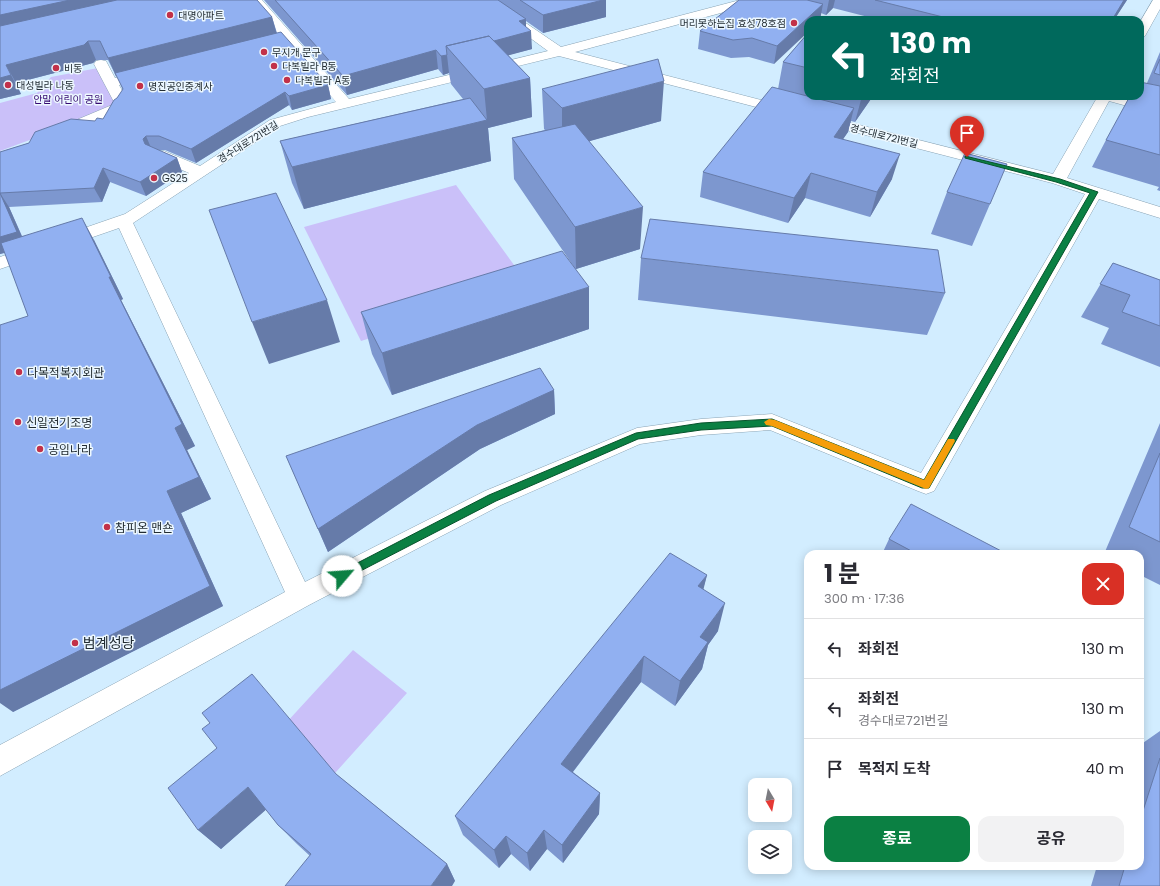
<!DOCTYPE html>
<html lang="ko">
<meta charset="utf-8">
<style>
:root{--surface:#fff;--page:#f2f2f3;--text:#2b2b33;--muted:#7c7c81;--line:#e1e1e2;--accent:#0b8043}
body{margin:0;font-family:Poppins,"Noto Sans KR",sans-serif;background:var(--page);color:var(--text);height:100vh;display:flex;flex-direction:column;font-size:15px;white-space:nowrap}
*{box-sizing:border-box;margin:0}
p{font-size:13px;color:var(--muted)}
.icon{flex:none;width:22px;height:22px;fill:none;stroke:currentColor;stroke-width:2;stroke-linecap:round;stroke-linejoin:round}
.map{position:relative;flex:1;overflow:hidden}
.panel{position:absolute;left:804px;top:550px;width:340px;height:320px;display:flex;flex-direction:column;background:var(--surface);border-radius:12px;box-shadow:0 2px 10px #0003}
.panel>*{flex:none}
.guide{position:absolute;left:804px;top:16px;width:340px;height:84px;border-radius:12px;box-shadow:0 2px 10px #0003;background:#00695c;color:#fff;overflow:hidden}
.needle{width:26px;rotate:170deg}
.tools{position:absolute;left:748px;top:778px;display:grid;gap:8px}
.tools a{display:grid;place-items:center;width:44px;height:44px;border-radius:8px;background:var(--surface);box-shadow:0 2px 10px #0003;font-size:20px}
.pin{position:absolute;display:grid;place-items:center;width:34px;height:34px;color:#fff;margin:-41px -17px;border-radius:50% 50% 50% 0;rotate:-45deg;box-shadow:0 0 4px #0007}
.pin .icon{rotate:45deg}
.me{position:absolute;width:44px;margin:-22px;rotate:63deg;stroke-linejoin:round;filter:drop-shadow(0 0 3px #0008)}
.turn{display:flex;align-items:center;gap:14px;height:84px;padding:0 20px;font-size:18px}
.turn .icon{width:52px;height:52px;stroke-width:2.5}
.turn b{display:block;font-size:28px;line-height:34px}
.round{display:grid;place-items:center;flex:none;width:42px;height:42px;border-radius:12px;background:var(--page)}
.head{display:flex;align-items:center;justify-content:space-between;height:68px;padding:0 20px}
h1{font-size:24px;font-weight:700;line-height:30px}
.button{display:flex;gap:8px;margin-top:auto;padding:8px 20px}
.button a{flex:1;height:46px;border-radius:12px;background:var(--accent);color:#fff;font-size:16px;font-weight:700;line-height:46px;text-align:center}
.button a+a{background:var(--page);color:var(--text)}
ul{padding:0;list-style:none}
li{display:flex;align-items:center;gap:12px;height:60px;padding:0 20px;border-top:1px solid var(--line)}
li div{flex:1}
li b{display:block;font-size:15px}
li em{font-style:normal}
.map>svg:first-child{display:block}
.green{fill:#cac0f9}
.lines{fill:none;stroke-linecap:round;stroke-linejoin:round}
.minor-casing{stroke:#89a3b4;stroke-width:1}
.minor{fill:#fff;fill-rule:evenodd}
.wall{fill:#7d97cf}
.shaded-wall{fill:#667ba9}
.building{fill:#91b0f1;stroke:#667ba9}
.route{fill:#0b8043;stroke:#07532c}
.slow{fill:#f59e0b}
.poi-dot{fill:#c23149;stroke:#edf8ff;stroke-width:1.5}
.labels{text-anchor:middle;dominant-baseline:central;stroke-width:3;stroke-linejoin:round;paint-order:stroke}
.far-poi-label{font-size:10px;fill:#222c33;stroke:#edf8ff;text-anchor:start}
.far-park-label{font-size:10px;fill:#340871;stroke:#edf8ff}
.far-street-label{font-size:10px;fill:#222c33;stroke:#edf8ff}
.poi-label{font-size:12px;fill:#222c33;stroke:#edf8ff;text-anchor:start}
.near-poi-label{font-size:14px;fill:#222c33;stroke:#edf8ff;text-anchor:start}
</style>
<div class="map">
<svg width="1160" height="886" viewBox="0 0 1160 886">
<rect width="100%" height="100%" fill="#d2edff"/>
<path class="green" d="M98,68L117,103L81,121L0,151V103L37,93L51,77Z
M456,185L530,287L361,341L304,227Z
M353,650L407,693L318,792L263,748Z"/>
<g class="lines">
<defs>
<path id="minor" d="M249,0H262L349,99L548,51L478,0H492L561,47L740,0H760L758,3L575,52L792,108L794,111L792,114L787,115L559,56L308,117L280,126L133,223L305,582L485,491L637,428L701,419L772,414L921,473L1085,194L1052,183L815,122L813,119L815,116L820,115L1053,174L1098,96H1122L1160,106V115L1109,101L1067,178L1160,207V218L1099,199L934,491L926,494L918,491L770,430L701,435L640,444L501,505L309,605L0,776V745L285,592L119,228L0,269V257L125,214L189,173L152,157L150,154L152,151H164L200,166L270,120L336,102Z
M1153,0H1160V9L1145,36L1140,37V22Z
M101,60L106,61L115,78L148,69L153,70L155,73L153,76L119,85L128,102L122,111L65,135H55L52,132L55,129L112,105L114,102L94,64L96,61Z"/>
</defs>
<use href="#minor" class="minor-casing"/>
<use href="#minor" class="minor"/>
</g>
<path class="wall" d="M0,0L272,17L277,33L328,85L331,99L292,110L289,105L196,163L165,150H157L177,158L182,172L146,196L110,182L102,202L9,207L22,236L94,240L123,299L121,300L195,446L187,450L211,499L181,513L223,606L13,712L28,316L5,253L0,254V152L29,143L95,121L103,119L123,90L117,76H116L108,60H96L93,63L16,83L21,94L0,99Z
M264,0H606V17L543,33L526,21V27L532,49L508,55L530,78L532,117L488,128L491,161L304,209L292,183L280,141L463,99L451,84L449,73L443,75L438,69L347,95Z
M739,0H1127L1114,20H880L833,8L826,15L821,13L820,19L828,20H808L774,64L749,57L731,58L698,49L700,31Z
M808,33V96H873L855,122L851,121L848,132L843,139L892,179L870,217L805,198L788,223L700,197L703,172L778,89L783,62Z
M1160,52V191L1157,190L1159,187L1092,167L1106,140L1147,83Z
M542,89L661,121L589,141L640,249L576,269L589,329L392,395L372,354L361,312L574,267L514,179L512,138L545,130L544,129Z
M947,192L990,204L972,246L931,234Z
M641,258L945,293L927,335L638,300Z
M1113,263L1160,280V367L1101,344L1109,328L1081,317Z
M554,390L555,414L480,449L328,552L286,456Z
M1160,423V585L1140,575V554H1104Z
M889,539L1007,554H882Z
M707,575L703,589L718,631L708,645L702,669L675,706L641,682L573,772L600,793L599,814L563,863L547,849L530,871L511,854L499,868L463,835L455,816Z
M1160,731V886H1091L1097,866H1140V745Z
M336,774L447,864L455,881L310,856L297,844L278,825L266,809L221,849L198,830Z"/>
<path class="shaded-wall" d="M57,0H154L0,35V15Z
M603,0H606V17L543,33V15Z
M829,0H835L833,8L826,15Z
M1124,0H1127L1114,20H1112Z
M823,4L820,20H808V32L774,64L777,46Z
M272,17L277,35L116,76L108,58Z
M526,19V32L531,31L532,49L484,62L453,53L519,21Z
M88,41L96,60L93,63L16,83L6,65Z
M436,50L438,69L347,95L343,76Z
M447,55L449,73L443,75L441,56Z
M11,75L21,94L0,99V78Z
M530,78L532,117L488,128L491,161L304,209L292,167L487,120L484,89Z
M664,81L661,121L562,149V108Z
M328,85L331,99L292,110L289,96Z
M285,92L289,105L196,163L191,149Z
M862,96H873L855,122Z
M854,108L848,132L828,161L834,137Z
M146,136L152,150L149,153L143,139Z
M900,154L892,179L870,217L877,192Z
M177,158L182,172L146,196L140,182Z
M103,168L110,182L102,202L94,188Z
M811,173L805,198L788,223L794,198Z
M0,193L9,207L26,246L0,254Z
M643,207L640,249L576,269L575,227Z
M82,218L94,240L123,299L121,300L195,446L187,450L211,499L181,513L223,606L13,712L0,703V690L167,491L175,428Z
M589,287V329L392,395L382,353Z
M327,300L340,342L269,364L252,322Z
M554,390L555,414L480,449L328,552L318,529L477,425Z
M707,575L700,603L698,586Z
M725,603L718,631L708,645L702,669L675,706L680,681L700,637Z
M644,656L641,682L562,786L561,764Z
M248,787L268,808L221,849L198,830Z
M600,793L599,814L563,863L562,845Z
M544,830L547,849L530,871L527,853Z
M506,836L511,854L499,868L494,850Z
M447,864L455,881L452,886H431Z"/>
<path class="building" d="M0,0H70L0,15Z
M117,0H257L272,17L108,58L100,41H88L84,45L6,65L11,75L0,78V26Z
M275,0H498L526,19L519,21L531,31L494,41L489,36L446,46L447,55L441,56L436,50L343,76Z
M520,0H603L543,15Z
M739,0H807L823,4L777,46L752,38L733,40L700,31Z
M875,0H1124L1112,20H955Z
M821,18L828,20H819Z
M281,32L328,85L289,96L285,92L191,149L159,136H146L143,139L145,144L177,158L140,182L103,168L94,188L0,193L17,232L0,237V152L29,143L35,132L71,119L95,121L97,118L103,119L114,100L117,98L123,89L115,73Z
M808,33V68L783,62Z
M489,36L530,78L484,89L446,46Z
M658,59L664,81L562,108L542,89Z
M1160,59V75L1154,73Z
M1140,82L1160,86V155L1106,140L1130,96H1140Z
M772,87L854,108L834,137L900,154L877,192L811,173L794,198L703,172Z
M470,98L487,120L292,167L280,141Z
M575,124L643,207L575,227L512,138Z
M965,153L1007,164L990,204L947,192Z
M276,193L327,300L252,322L209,210Z
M82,218L111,277H109L182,424L175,428L199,477L167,491L210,586L0,690V325L28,316L1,243Z
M650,219L938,250L945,293L641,258Z
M562,251L589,287L382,353L361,312Z
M1113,263L1160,280V326L1122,312L1130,295L1100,284Z
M540,368L554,390L477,425L318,529L286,456Z
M1160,453V542L1129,527Z
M911,504L1007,554H917L889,539Z
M670,553L707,575L698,586L725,603L700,637L708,642L680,681L644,656L561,764L600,793L562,845L544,830L527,853L506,836L494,850L455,816Z
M252,674L336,774L447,864L431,886H285L311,854L278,825L248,787L198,830L168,788L217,748L202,729L210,723L202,713Z
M1160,758V886H1119L1125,866H1140V820Z"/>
<path class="route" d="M965,156L1060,179L1098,192L929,488H922L772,426L701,430L638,439L496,501L345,579H338L336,576L338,573L489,495L636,433L701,423L772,419L924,480L1090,193L1056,182L965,158Z"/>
<path class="slow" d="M769,419L775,420L924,480L948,439H954L955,441L929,488L926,489L772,426L766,425L764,422Z"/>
<g class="poi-dot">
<circle cx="170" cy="15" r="4"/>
<circle cx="794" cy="23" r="4"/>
<circle cx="264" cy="52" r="4"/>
<circle cx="274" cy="66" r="4"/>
<circle cx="56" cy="68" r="4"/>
<circle cx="287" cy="80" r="4"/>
<circle cx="8" cy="85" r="4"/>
<circle cx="140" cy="86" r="4"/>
<circle cx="154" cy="178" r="4"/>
<circle cx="19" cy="372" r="4"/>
<circle cx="18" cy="422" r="4"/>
<circle cx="40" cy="449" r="4"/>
<circle cx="107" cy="527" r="4"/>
<circle cx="75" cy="643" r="4"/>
</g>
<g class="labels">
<g class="far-poi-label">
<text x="178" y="15">대명아파트</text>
<text x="786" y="23" text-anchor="end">머리못하는집 효성78호점</text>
<text x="272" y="52">무지개 문구</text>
<text x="282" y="66">다복빌라 B동</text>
<text x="64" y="68">비동</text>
<text x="295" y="80">다복빌라 A동</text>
<text x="16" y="85">대성빌라 나동</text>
<text x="148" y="86">명진공인중계사</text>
<text x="162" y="178">GS25</text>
</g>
<g class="far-park-label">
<text x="68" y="99">안말 어린이 공원</text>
</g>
<g class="far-street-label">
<text transform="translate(884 136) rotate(14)">경수대로721번길</text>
<text transform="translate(248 142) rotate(-32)">경수대로721번길</text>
</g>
<g class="poi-label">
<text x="27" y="372">다목적복지회관</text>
<text x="26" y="422">신일전기조명</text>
<text x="48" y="449">공임나라</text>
<text x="115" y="527">참피온 맨숀</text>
</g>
<g class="near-poi-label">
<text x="83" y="643">범계성당</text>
</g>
</g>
</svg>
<div class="tools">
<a><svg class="needle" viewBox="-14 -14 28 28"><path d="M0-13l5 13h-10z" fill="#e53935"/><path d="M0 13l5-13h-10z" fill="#7c7c81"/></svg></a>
<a><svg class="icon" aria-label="layers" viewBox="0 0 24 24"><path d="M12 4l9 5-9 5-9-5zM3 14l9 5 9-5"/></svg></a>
</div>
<div class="pin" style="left:967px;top:157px;background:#d93025"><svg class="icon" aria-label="arrive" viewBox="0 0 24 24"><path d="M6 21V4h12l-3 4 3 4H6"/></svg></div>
<svg class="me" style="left:342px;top:576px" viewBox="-20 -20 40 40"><circle r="19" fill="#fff"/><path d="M0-13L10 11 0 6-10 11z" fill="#0b8043"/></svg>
<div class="guide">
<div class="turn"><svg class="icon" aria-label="left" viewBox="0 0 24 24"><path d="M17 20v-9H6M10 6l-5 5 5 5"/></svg><div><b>130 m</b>좌회전</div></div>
</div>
<section class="panel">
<div class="head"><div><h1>1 분</h1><p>300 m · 17:36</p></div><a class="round" style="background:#d93025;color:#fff"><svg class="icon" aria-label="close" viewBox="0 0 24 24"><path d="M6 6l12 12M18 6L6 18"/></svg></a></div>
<ul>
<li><svg class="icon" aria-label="left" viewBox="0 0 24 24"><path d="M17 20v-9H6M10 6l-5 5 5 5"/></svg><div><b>좌회전</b></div><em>130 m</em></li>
<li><svg class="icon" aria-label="left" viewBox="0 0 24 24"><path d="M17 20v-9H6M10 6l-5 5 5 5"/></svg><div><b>좌회전</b><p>경수대로721번길</p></div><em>130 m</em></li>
<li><svg class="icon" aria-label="arrive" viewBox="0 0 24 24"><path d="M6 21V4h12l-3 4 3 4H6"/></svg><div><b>목적지 도착</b></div><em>40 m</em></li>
</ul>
<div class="button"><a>종료</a><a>공유</a></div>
</section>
</div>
